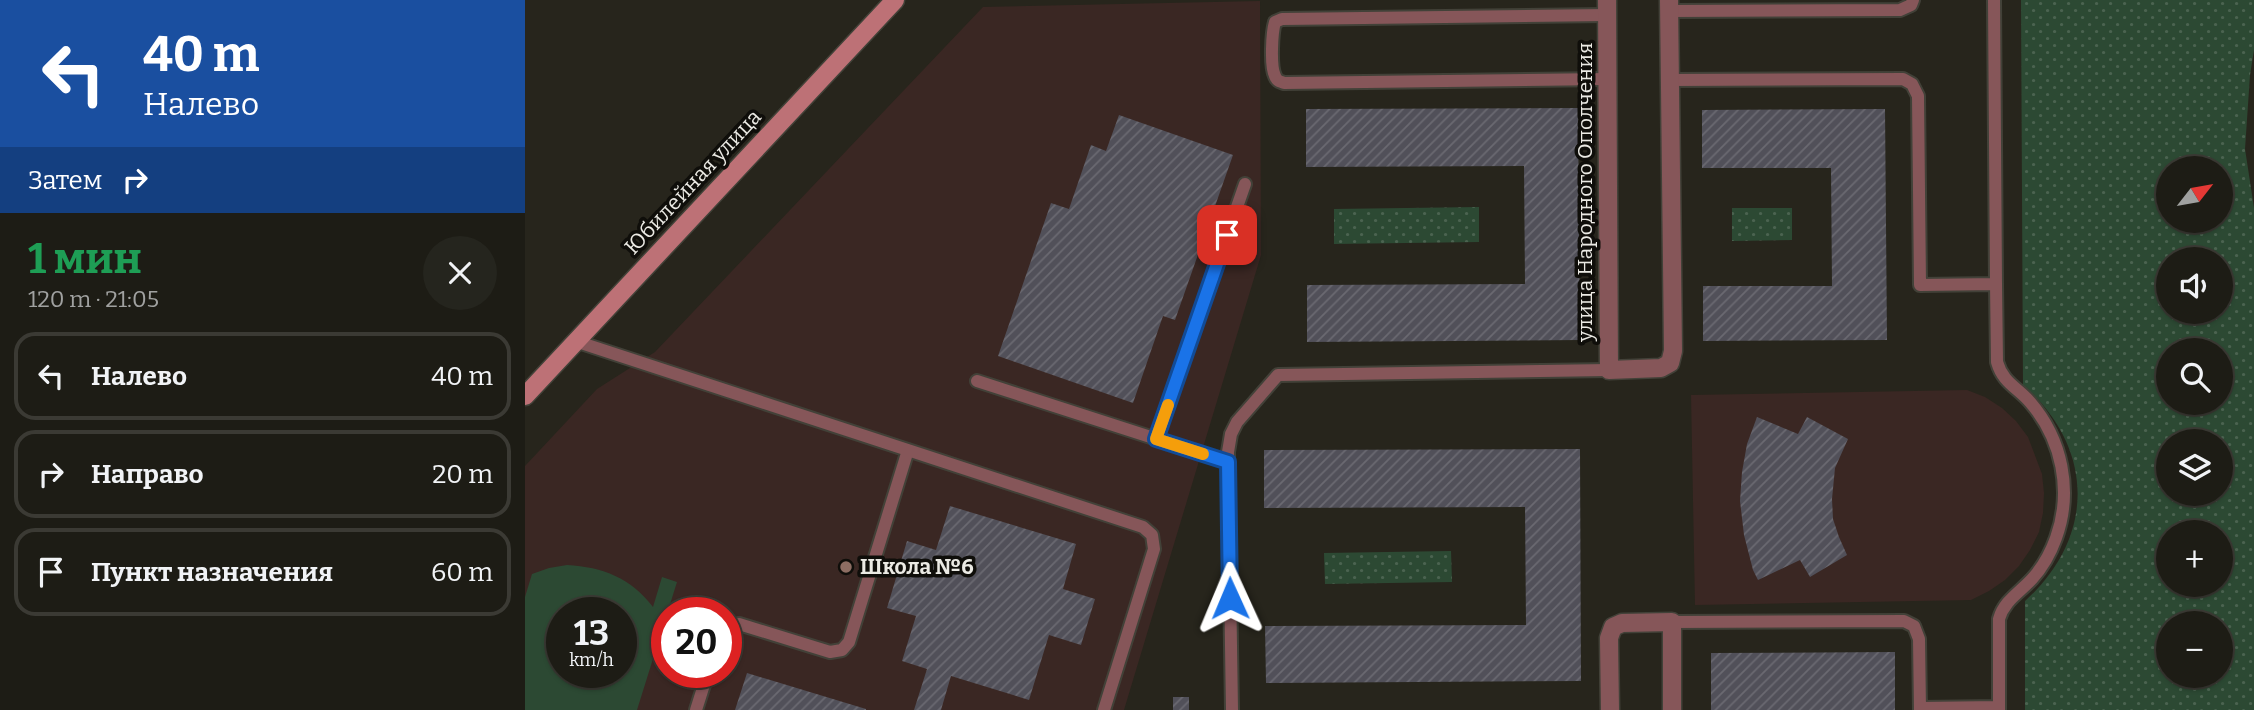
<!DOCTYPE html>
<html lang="ru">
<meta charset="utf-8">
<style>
:root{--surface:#1d1c15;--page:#25251e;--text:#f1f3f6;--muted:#a0a1a0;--line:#3b3a34}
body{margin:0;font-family:Bitter,serif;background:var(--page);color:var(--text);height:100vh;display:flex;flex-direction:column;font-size:26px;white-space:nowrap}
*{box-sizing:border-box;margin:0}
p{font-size:23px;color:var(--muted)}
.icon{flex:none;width:38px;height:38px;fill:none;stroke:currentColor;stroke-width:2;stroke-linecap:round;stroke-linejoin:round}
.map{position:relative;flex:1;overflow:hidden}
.drawer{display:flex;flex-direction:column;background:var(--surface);width:525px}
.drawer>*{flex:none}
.guide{background:#1a4fa0;color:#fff;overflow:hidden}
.needle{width:46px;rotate:59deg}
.controls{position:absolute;left:1631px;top:156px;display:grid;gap:14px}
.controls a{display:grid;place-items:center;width:77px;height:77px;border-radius:50%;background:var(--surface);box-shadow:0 2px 5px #0004,0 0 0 2px var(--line);font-size:35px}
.speed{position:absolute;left:21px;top:597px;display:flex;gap:14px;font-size:35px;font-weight:700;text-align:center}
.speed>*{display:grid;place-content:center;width:91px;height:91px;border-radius:50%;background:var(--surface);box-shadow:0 2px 5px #0004,0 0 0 2px var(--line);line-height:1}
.speed small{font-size:18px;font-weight:400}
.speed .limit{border:10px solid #d22;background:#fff;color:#111}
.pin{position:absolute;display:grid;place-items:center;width:60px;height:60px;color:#fff;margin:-30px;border-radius:14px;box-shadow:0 4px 10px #0006}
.me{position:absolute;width:77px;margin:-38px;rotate:359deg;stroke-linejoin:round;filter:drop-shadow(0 0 5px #0008)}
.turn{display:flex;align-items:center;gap:24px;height:147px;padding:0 28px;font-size:32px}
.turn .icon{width:91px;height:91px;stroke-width:2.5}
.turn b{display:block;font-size:49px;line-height:60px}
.then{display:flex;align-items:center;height:66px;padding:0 28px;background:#0003;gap:14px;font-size:26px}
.round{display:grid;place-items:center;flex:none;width:74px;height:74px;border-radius:37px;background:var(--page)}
.overview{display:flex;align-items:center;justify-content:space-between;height:119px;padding:0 28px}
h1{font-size:42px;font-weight:700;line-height:52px;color:#1e9e55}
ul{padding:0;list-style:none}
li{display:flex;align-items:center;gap:21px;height:88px;margin:0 14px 10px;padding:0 14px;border:4px solid var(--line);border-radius:21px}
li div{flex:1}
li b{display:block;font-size:26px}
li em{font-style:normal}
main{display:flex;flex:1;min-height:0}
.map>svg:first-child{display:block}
.education{fill:#3a2723;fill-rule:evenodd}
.green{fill:url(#green-dots);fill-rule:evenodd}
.pitch{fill:#2c4933;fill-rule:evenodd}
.building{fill:url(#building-hatch)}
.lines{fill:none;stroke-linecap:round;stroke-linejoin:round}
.lane-casing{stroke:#424138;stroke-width:16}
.street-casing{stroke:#424138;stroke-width:21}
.secondary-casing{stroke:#424138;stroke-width:21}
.lane{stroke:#865659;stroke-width:12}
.street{stroke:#865659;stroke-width:18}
.secondary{stroke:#bd7176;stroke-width:18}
.route-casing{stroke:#114b97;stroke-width:18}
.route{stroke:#1a73e8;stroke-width:12}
.slow{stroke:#f59e0b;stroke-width:12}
.education-dot{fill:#8d6e63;stroke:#0f0e0a;stroke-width:2.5}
.labels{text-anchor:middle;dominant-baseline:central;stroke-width:7;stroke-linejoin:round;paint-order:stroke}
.street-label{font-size:21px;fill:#ebeae4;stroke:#0f0e0a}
.poi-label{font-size:21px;font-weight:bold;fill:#ebeae4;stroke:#0f0e0a;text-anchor:start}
</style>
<main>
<section class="drawer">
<div class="guide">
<div class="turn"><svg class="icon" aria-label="left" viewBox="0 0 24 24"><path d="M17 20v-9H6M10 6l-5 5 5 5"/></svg><div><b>40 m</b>Налево</div></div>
<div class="then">Затем<svg class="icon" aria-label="right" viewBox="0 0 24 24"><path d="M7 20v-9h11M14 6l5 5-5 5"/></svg></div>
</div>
<div class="overview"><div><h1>1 мин</h1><p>120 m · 21:05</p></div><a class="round"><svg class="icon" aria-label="close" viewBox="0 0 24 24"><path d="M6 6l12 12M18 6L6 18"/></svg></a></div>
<ul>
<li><svg class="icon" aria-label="left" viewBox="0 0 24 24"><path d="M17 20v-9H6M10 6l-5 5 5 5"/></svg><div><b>Налево</b></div><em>40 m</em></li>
<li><svg class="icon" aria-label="right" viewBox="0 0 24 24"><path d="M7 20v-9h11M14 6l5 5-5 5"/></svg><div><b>Направо</b></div><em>20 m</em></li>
<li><svg class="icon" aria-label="arrive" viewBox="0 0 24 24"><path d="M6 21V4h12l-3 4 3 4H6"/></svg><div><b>Пункт назначения</b></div><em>60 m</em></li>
</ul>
</section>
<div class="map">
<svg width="1729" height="710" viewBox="0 0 1729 710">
<defs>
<pattern id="green-dots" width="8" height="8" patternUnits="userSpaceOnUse" patternTransform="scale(1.75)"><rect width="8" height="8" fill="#2c4933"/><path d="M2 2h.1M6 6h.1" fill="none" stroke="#4b6350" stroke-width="1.8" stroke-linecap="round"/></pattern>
<pattern id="building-hatch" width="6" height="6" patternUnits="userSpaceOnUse" patternTransform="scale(1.75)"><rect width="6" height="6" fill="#515059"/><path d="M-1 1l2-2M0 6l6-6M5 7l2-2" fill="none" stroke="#6a6971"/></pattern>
</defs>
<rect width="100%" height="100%" fill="#27251c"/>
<path class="education" d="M735,1L736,255L599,710H0V466L72,389L130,352L458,7ZM37,612H96V672H37ZM142,612H201V672H142Z
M1442,390L1460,397L1477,408L1491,421L1503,437L1517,474L1519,493L1518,513L1514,532L1505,550L1494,566L1480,580L1464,591L1446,600L1170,605L1166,395Z"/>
<path class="green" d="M1496,0H1729V50L1725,75L1720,149L1729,208V710H1500V601C1571,537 1570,448 1498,385ZM1643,168H1696V220H1643ZM1696,259V312H1643V259ZM1643,350H1696V402H1643ZM1643,441H1696V494H1643ZM1643,532H1696V584H1643ZM1643,623H1696V676H1643Z
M954,207V242L809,244V209Z
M1207,208H1267V240L1207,241Z
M926,551L927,582L800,584L799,553Z"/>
<path class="pitch" d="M42,565C78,567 106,578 128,607L137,577L152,582L112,710H0V597L7,574L24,568ZM37,612H96V672H37Z"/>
<path class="building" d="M1053,108L1055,340L782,342V285L1000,284L999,166L781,167V109Z
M1360,109L1362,340L1178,341V286H1307L1306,168H1177V110Z
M594,115L708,155L650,320L638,316L608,403L473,356L526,203L544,209L566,145L581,151Z
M1232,417L1273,434L1282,417L1323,439L1310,468L1307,499L1308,519L1314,537L1322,555L1285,577L1275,560L1233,580L1228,570L1219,535L1215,501L1217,472L1222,444Z
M1055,449L1056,681L741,683L740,626L1001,625L1000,507L739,508V450Z
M425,506L551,544L538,589L570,599L556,645L524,635L504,700L426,676L416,710H389L402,669L377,661L391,616L362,608L382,541L411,550Z
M1370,652V710H1186V653Z
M222,673L341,709V710H210Z
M648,697H664V710H648Z"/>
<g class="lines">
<defs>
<path id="lane" d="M1145,11L1375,10L1386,5L1388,0
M1082,15L757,19L750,22C747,32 745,66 750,76C752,81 754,81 759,83L1082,79
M1145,80L1378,79L1387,84L1393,96L1395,285L1471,284L1469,0
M1471,284L1472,362C1478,383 1492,387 1505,402C1537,439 1548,491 1531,538C1526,552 1517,568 1507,579C1494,593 1479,601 1474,619V707
M50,341L618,527L627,535L629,549L579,710
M452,381L703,462
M631,439L720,184
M1147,622L1379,621L1389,626L1394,639L1395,710
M201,627L214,624L305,652L317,650L324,642L383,450
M1395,708L1474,707V710
M171,710L183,672
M707,710L703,452L706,434L712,422L753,375L1084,370"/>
<path id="street" d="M1082,0L1084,370L1136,368L1145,363L1148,351L1144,0
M1085,710L1084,638L1088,627L1097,623L1147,622V710"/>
<path id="secondary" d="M0,396L370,0"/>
</defs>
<use href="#lane" class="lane-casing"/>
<use href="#street" class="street-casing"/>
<use href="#secondary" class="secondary-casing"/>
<use href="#lane" class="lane"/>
<use href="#street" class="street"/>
<use href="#secondary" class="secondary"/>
</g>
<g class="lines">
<defs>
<path id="route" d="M702,235L631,439L703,462L705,598"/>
</defs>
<use href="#route" class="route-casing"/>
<use href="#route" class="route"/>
<path class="slow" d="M643,405L631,439L678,454"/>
</g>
<circle class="education-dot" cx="321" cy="567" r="7"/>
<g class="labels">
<g class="street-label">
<text transform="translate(168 182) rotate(-47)">Юбилейная улица</text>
<text transform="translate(1060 192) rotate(-90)">улица Народного Ополчения</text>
</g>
<g class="poi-label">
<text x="335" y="567">Школа №6</text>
</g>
</g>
</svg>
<div class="controls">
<a><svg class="needle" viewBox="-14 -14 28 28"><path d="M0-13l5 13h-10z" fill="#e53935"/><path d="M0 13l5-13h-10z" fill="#a0a1a0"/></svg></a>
<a><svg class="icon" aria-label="sound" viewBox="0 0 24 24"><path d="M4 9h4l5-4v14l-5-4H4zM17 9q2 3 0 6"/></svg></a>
<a><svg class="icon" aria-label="search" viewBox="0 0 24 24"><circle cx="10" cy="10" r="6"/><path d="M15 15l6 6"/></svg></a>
<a><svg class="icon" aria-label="layers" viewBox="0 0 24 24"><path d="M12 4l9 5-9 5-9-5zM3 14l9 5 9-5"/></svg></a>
<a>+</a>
<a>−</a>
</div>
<div class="speed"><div>13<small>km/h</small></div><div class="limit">20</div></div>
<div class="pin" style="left:702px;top:235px;background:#d93025"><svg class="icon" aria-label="arrive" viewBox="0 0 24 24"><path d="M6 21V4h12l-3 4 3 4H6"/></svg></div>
<svg class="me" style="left:705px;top:598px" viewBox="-20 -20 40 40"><path d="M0-17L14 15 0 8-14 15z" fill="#1a73e8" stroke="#fff" stroke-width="4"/></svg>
</div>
</main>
